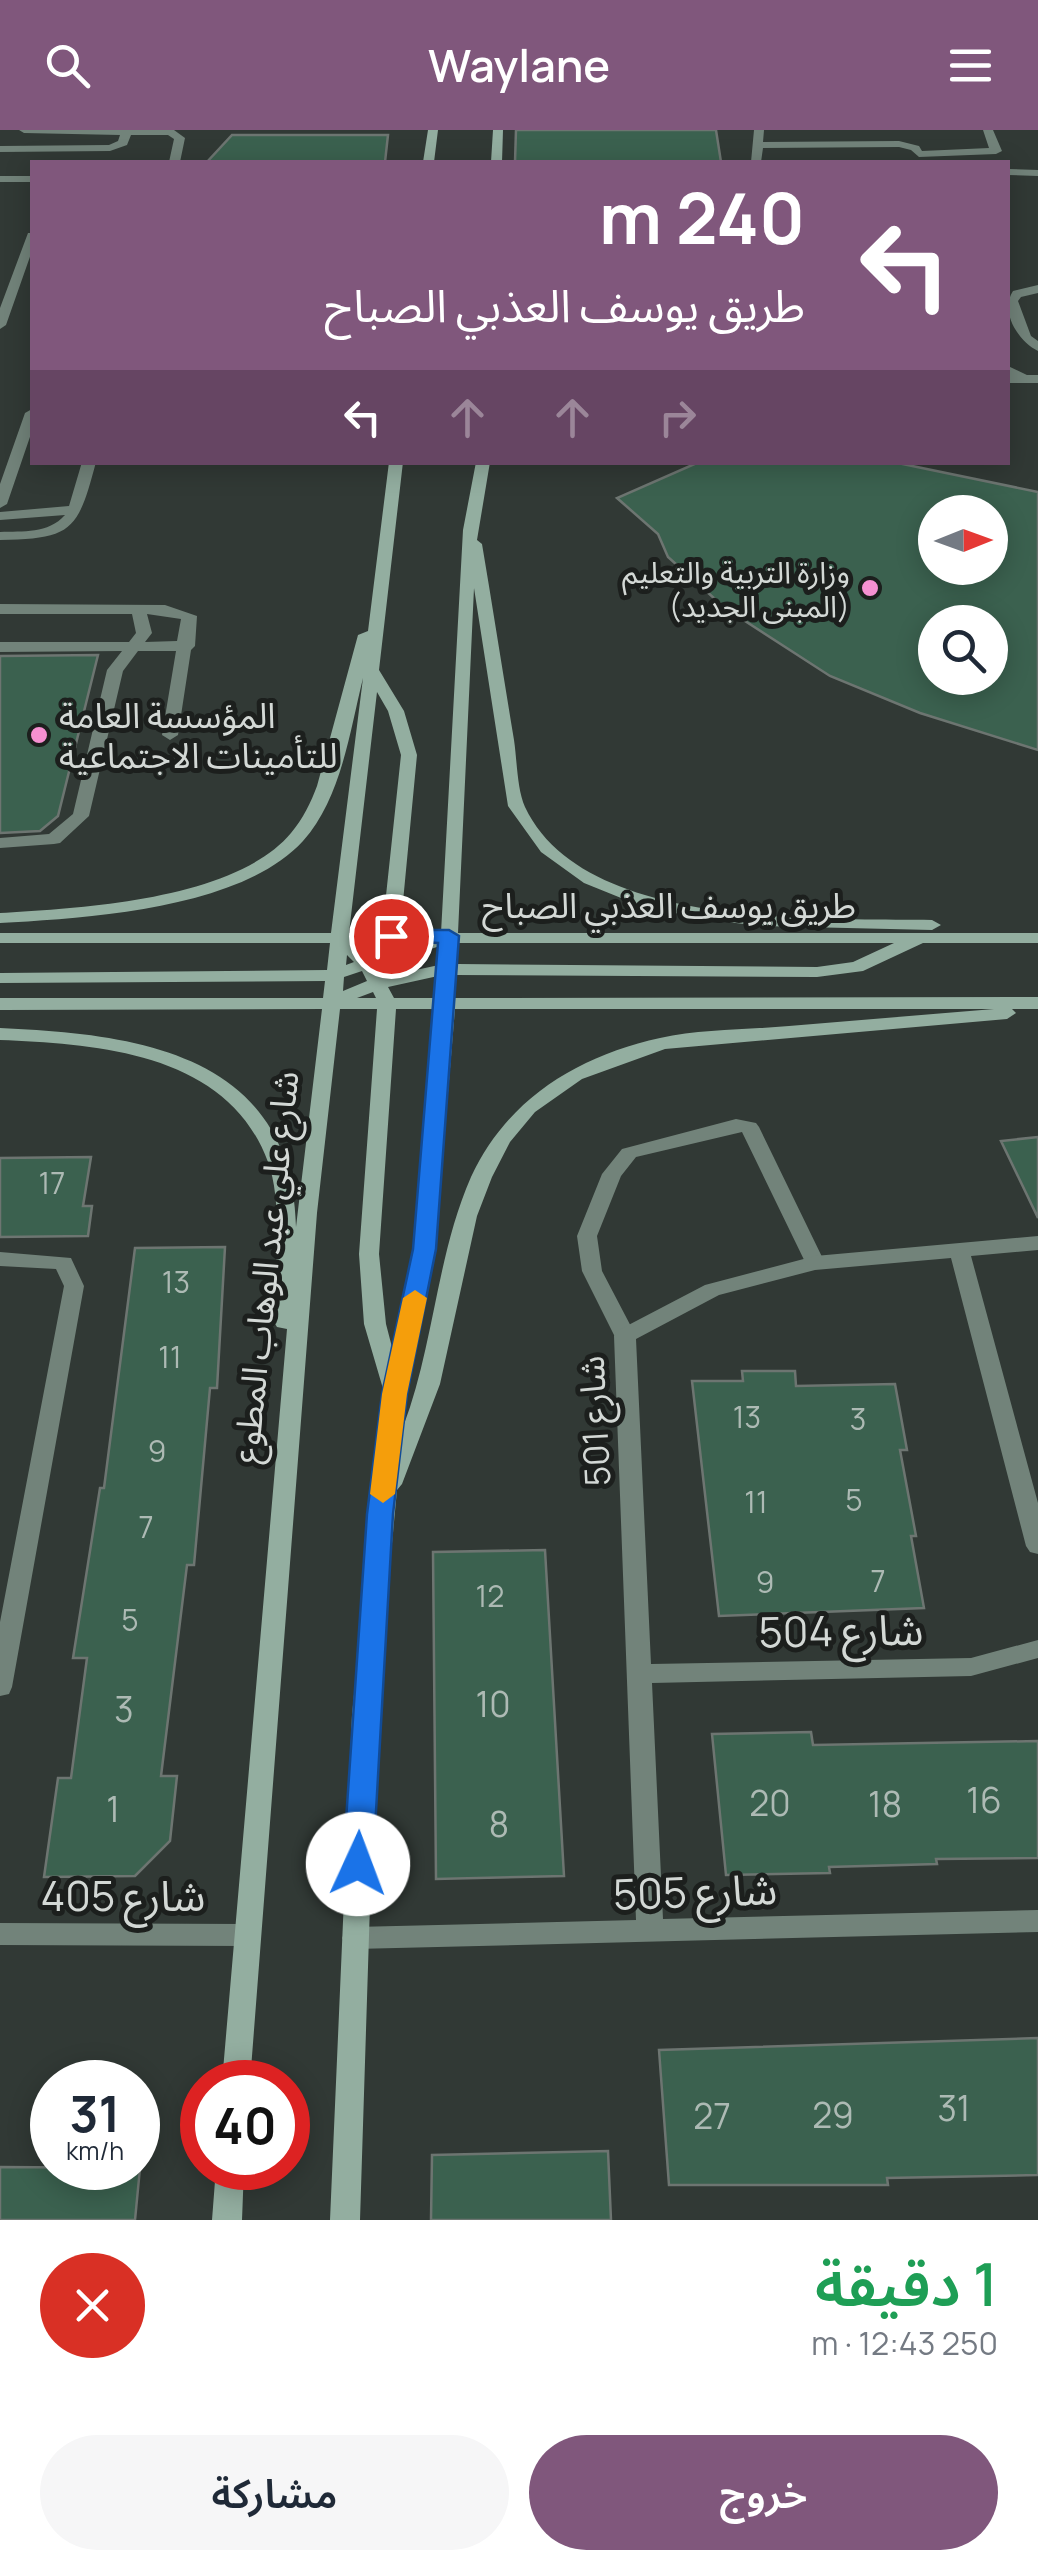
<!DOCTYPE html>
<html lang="ar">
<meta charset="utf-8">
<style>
:root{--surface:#fff;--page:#f6f6f7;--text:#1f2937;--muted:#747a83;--accent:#80577c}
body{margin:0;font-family:Manrope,"Noto Sans Arabic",sans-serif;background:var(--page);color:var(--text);direction:rtl;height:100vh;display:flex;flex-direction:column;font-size:38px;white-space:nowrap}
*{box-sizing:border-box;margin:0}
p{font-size:32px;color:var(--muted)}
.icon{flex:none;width:55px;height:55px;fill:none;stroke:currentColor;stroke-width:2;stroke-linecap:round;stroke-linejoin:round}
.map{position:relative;height:2090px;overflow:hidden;direction:ltr}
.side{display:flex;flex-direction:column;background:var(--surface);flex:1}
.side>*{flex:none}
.hud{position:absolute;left:30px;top:30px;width:980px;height:305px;border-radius:0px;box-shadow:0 5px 25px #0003;direction:rtl;background:#80577c;color:#fff;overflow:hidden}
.needle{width:65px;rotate:89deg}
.tools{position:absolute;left:918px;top:365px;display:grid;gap:20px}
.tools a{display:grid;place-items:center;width:90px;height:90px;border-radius:50%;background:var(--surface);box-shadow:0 5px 25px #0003;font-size:50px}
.speed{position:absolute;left:30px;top:1930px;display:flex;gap:20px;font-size:50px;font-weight:700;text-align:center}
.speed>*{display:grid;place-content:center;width:130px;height:130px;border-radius:50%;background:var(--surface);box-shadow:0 5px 25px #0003;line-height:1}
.speed small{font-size:25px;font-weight:400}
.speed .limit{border:15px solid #d22;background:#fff;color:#111}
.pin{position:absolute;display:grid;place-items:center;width:85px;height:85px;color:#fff;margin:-42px;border:5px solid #fff;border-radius:50%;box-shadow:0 2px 10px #0007}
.me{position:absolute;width:110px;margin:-55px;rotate:2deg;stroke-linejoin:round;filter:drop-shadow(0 0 8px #0008)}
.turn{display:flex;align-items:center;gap:35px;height:210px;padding:0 40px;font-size:45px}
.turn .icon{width:130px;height:130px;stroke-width:2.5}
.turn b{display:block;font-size:70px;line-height:85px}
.lanes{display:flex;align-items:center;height:95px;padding:0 40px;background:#0003;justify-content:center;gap:50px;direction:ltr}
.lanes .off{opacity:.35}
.round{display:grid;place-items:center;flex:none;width:105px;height:105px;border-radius:52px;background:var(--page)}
.headline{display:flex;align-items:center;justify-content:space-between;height:170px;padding:0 40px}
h1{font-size:60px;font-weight:600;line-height:75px;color:#1e9e55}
.cta{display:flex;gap:20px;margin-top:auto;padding:20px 40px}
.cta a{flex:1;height:115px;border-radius:60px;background:var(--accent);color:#fff;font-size:40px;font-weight:600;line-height:115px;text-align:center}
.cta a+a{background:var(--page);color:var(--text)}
header{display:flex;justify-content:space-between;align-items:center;height:130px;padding:0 40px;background:var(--accent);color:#fff;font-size:45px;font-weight:600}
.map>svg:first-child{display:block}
.building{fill:#3b614f;stroke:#6d7571;stroke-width:2.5;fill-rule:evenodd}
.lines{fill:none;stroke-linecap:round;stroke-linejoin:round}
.lane{fill:#72837a;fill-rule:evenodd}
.street{fill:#72837a;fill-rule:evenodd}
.secondary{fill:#93aea0;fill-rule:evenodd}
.route{fill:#1a73e8;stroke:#114b97;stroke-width:2.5}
.slow{fill:#f59e0b}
.poi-dot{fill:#f690d1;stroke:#1c1f1d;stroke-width:4}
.labels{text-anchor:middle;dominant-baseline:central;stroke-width:10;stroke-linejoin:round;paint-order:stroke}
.far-poi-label{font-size:30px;fill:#d3d8d5;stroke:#1c1f1d;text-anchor:end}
.number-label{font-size:30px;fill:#adbab4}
.poi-label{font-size:35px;fill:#d3d8d5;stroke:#1c1f1d;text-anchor:start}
.street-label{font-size:35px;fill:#d3d8d5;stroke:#1c1f1d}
.near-number-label{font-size:35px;fill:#adbab4}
.near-street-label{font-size:42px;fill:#d3d8d5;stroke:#1c1f1d}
</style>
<header><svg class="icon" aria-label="menu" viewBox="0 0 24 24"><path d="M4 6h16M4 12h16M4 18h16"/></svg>Waylane<svg class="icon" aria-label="search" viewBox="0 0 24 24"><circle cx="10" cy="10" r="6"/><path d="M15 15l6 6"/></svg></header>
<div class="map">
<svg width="1038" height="2090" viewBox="0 0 1038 2090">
<rect width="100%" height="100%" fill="#313935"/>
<path class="building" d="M516,0H716L721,32H515Z
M232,5H388L385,32H207Z
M699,332H893L1038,362V620L920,583L830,546L725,478L668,427L658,404L617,368ZM935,382H990V438H935ZM935,492H990V548H935Z
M98,525L58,686L40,701L0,703V526Z
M1038,1007V1088L1001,1011Z
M91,1027L83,1076H92L88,1106L0,1107V1028Z
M225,1117L217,1258H210L194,1435H187L161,1646H177L170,1711L135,1746L44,1747L58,1648H71L87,1528H73L100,1358H104L135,1118Z
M742,1241H795L796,1256L895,1254L907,1320H900L916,1406H911L924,1478L719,1486L692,1251H743Z
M545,1420L564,1746L436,1749L433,1422Z
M811,1602L813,1615L1038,1611V1728L936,1729L937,1734L829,1737L830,1743L726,1745L712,1604Z
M1038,1908V2045L887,2048L888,2055H669L659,1920Z
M608,2021L611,2090H431L432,2025Z
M0,2037L140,2038L135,2090H0Z"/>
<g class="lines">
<path class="lane" d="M19,0H174L185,8L180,32H169L174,9L168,5H131L127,15L110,21L0,22V16L109,15L118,11L120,5L24,3Z
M754,0H764L763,12L899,11L919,16L922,21L989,18L983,0H993L1002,21L996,24L919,27L911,20L899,17L763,18L761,32H751Z
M1008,39L1038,40V46L1008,45Z
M0,46H32V52H0Z
M28,103H32V121L6,195L0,199V178Z
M1038,155V163L1021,167L1018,171L1031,206L1038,211V221C1019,212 999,182 1013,161Z
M1008,236L1029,246L1031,249L1024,253L1008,245Z
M32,279V301L7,374L0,378V354L25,283Z
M82,332H96C78,400 73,409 0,410V402C23,401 48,404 65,385L0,390V382L69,376Z
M0,474L165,475L197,486L195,516L191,520L178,605L170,610L162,605L176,521H138L123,541L89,686L60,713L54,714L0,718V708L49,704L73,684L107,540L122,521L0,522V512H129L136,503L132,484H0ZM147,484L181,489L177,511L145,512L152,503Z
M736,989L756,993L759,997L825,1133L822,1138H808L742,1002L636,1027L621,1046L597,1106L602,1141L636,1206L633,1211H617L582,1141L577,1106L602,1044L622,1019Z"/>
<path class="street" d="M1008,245H1038V253H1008Z
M1038,1106V1120L971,1126L1038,1373V1424L1030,1422L1026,1416L951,1128L815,1140L719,1165L636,1209L651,1534L971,1528L1038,1510V1528L971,1546L652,1553L663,1789L1038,1780V1802L355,1819L346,1816L342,1808L346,1800L355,1797L636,1790L614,1206L617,1201L705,1155L815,1126Z
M0,1122L71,1128L84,1156L12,1557L9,1564L0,1566V1492L64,1156L56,1139L0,1136Z
M0,1793L246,1794L255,1797L259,1805L255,1813L246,1816L0,1815Z"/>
<path class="secondary" d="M428,0H438L434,32H423Z
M493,0H503L502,32H491Z
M389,332H403L379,540L404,581L417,625L400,803H441L463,400L476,332H490L477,410L482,414C493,479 503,544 514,610C517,630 517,659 525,677C583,800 818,788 932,790L941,795L932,800L762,796L701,789L636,774L584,753L541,722L508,676L474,458L458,803H1038V813H923L863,841L817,847L456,845L455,868L1038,867V879H1012L1016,883L1007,889L665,919L582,949L535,982L510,1012L492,1047L477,1086L440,1254L402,1354L397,1360L376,1585L360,2090H330L352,1585L384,1262L364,1194L359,1124L377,879H340L317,1083L250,1952H222L287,1199L277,1197L274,1192C274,1144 284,1076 268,1032C228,923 99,914 0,910V898C139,904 292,924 296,1097L322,879L0,880V868H323L325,851L0,853V843L327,840L330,813H0V803H331L363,548C350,601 341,669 303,711C241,779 87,788 0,793V783C82,778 235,770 291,703C303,689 311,672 317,656L358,505L368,501ZM377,562L388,581L401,625L382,803H349ZM355,813H385L389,821L370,827ZM458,813H894L853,832L817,837L457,834ZM440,816L439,835L383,847L378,836ZM347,825L354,832L346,835ZM362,841L367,851L343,861L344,847ZM438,846L437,868H394L388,857ZM373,862L376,868H357ZM396,879H436L415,1119L393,1221L386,1194L379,1124ZM455,879H994C925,885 857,890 789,896C746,900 701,899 660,908C578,926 507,969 471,1047C436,1127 434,1216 403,1297L406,1264L435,1119Z
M216,2038H244L242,2090H212Z"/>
</g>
<path class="route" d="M391,800H449L459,806L436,1119L407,1264L393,1384L373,1734L368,1743L358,1746L347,1743L343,1734L367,1384L382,1264L413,1119L438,813L384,810V802Z"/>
<path class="slow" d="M415,1160L427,1168L407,1264L395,1364L383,1373L370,1364L382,1264L403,1168Z"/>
<g class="poi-dot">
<circle cx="870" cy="458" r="10"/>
<circle cx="39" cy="605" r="10"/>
</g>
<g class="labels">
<g class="far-poi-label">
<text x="850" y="441">وزارة التربية والتعليم<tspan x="850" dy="34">(المبنى الجديد)</tspan></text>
</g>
<g class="number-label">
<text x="52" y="1052">17</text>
<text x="176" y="1151">13</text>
<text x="170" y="1226">11</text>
<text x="747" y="1286">13</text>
<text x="858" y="1288">3</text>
<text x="157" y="1320">9</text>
<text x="854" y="1369">5</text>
<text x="756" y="1371">11</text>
<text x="146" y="1396">7</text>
<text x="878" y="1450">7</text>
<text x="765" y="1451">9</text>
<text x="490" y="1465">12</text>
<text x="130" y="1489">5</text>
</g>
<g class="poi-label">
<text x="59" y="585">المؤسسة العامة<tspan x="59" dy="40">للتأمينات الاجتماعية</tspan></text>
</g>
<g class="street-label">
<text x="669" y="775">طريق يوسف العذبي الصباح</text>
<text transform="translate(265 1137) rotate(-84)">شارع علي عبد الوهاب المطوع</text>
<text transform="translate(594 1291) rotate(-93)">شارع 501</text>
</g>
<g class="near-number-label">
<text x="493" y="1574">10</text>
<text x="124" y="1579">3</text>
<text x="984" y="1670">16</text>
<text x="770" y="1673">20</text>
<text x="885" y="1674">18</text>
<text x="113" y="1679">1</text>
<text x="499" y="1694">8</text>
<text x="954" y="1978">31</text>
<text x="833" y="1985">29</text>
<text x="712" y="1986">27</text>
</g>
<g class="near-street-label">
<text transform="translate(841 1500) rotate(-1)">شارع 504</text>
<text transform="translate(695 1761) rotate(-2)">شارع 505</text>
<text x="123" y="1765">شارع 405</text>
</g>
</g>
</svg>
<div class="tools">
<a><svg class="needle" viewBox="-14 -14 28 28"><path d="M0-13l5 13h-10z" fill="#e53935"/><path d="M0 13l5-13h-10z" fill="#747a83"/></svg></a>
<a><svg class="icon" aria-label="search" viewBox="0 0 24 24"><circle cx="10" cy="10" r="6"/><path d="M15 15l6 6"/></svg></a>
</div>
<div class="speed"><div>31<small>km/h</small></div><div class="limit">40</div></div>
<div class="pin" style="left:391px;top:806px;background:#d93025"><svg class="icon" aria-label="arrive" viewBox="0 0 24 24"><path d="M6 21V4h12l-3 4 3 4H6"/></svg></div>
<svg class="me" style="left:358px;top:1734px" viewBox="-20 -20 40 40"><circle r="19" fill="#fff"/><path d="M0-13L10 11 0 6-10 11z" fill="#1a73e8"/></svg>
<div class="hud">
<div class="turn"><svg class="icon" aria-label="left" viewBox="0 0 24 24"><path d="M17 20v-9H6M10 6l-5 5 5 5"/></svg><div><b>240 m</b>طريق يوسف العذبي الصباح</div></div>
<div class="lanes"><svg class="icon" aria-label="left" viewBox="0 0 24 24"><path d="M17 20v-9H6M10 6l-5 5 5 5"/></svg><svg class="icon off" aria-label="ahead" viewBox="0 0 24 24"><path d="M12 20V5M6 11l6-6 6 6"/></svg><svg class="icon off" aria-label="ahead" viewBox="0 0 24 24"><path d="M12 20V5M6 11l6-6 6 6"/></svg><svg class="icon off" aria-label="right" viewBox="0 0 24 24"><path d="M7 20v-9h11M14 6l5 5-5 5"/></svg></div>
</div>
</div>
<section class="side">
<div class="headline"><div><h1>1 دقيقة</h1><p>250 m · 12:43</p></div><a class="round" style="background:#d93025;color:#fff"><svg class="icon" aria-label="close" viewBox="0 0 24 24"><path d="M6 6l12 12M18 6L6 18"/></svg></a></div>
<div class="cta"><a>خروج</a><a>مشاركة</a></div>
</section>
